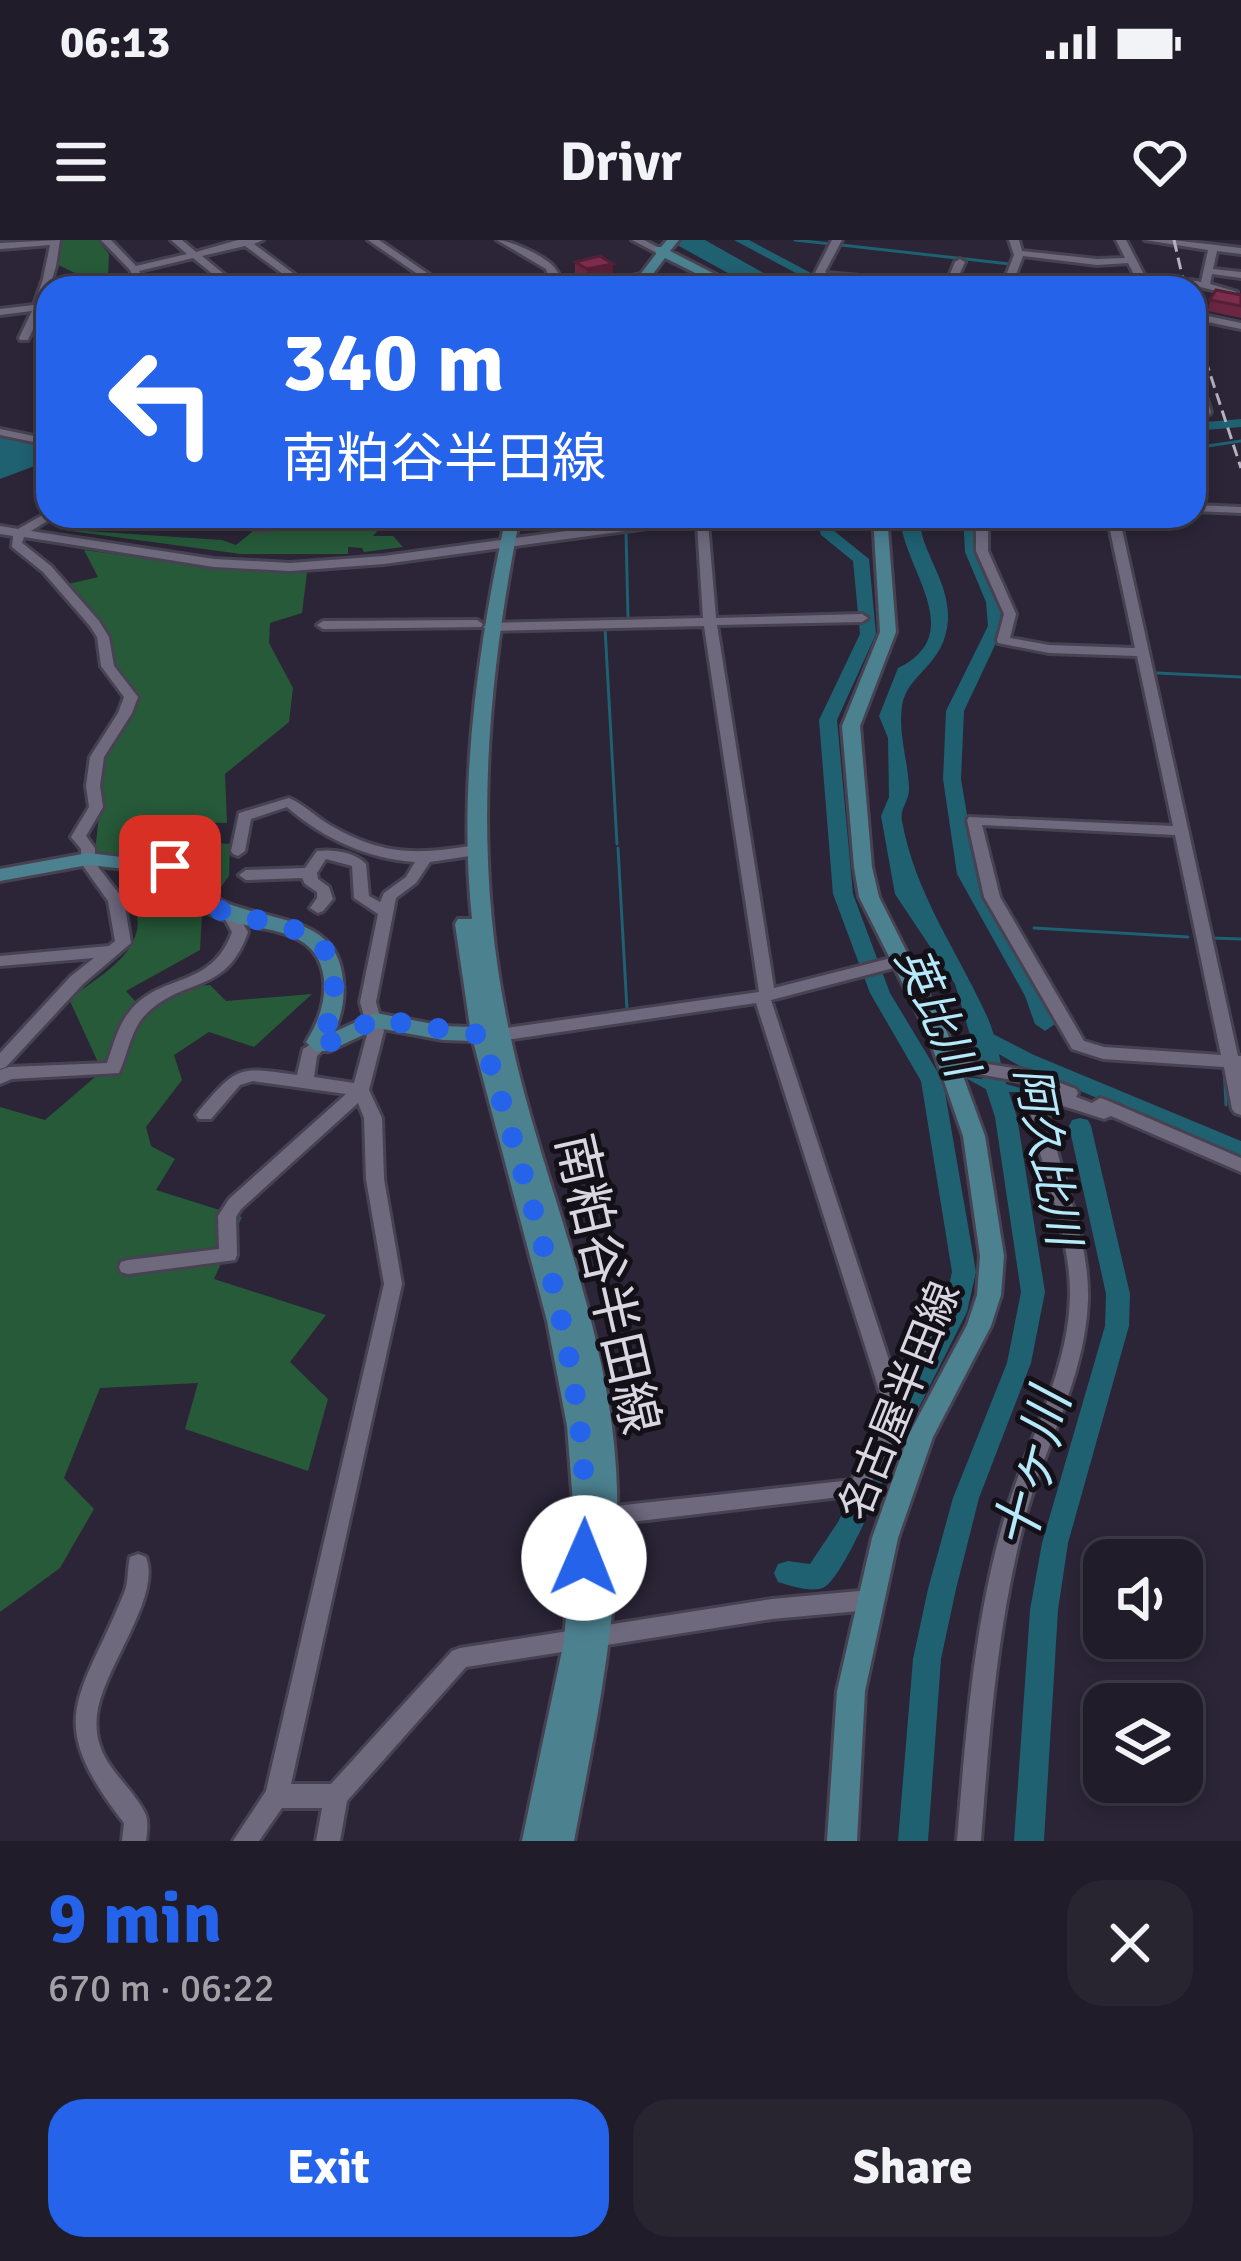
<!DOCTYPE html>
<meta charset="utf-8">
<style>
:root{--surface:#201c29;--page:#282531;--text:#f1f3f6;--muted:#a2a1a8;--line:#3d3a46;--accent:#2563eb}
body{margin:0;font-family:Signika,"Noto Sans JP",sans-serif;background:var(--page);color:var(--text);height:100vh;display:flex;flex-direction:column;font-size:45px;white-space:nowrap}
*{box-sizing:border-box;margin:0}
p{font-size:39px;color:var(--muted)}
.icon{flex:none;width:66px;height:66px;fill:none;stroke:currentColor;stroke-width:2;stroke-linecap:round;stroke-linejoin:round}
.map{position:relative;height:1601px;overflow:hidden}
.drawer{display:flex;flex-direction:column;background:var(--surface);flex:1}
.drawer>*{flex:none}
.guide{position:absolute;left:36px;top:36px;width:1170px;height:252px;border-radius:36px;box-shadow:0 6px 18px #0003,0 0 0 3px var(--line);background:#2563eb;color:#fff;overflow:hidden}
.fabs{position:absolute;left:1083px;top:1299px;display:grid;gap:24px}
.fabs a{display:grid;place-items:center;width:120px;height:120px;border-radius:24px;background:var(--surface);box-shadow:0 6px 18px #0003,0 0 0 3px var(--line);font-size:60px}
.pin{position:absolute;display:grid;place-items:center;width:102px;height:102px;color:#fff;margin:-51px;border-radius:24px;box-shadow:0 6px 18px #0006}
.me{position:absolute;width:132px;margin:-66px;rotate:1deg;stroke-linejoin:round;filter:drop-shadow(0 0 9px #0008)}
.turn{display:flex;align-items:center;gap:42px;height:252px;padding:0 48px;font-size:54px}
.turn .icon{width:156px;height:156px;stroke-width:2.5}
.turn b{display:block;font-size:84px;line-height:102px}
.round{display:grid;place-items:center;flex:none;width:126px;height:126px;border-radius:36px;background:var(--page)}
.headline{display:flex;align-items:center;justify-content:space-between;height:204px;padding:0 48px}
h1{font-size:72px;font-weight:700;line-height:90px;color:var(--accent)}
.button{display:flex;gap:24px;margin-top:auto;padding:24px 48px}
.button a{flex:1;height:138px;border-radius:36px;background:var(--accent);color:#fff;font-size:48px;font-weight:700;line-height:138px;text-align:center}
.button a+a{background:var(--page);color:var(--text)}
.status{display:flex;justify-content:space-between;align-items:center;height:84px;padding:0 60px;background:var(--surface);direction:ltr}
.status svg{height:33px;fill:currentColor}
header{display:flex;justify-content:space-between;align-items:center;height:156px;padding:0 48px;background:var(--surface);font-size:54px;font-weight:700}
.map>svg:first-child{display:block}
.green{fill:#265a39}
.water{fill:#1f6071}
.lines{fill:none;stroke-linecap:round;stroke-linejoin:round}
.stream{stroke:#1f6071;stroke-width:3}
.river{fill:#1f6071;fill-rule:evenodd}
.minor-casing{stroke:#474251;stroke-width:6}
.major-casing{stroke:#474251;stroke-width:6}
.minor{fill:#6f697e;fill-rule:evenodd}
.major{fill:#4c8190;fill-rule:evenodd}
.rail{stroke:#b5b1be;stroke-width:3;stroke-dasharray:12 6;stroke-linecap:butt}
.wall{fill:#6b2641}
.shaded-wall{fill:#571f35}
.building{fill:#7c2c4c;stroke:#571f35;stroke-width:3}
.route{stroke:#2563eb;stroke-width:21;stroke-dasharray:0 37.8}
.labels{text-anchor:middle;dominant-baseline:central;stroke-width:10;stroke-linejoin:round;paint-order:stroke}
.street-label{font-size:42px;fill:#d9d6e2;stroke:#131018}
.water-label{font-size:45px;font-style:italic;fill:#b5e9fa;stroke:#131018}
.near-street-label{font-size:51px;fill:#d9d6e2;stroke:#131018}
.near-water-label{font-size:54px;font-style:italic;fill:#b5e9fa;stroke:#131018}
</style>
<div class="status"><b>06:13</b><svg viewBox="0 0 49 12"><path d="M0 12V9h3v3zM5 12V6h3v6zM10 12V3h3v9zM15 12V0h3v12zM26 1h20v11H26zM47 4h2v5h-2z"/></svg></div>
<header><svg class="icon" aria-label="menu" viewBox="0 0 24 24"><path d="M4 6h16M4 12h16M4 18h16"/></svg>Drivr<svg class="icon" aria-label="heart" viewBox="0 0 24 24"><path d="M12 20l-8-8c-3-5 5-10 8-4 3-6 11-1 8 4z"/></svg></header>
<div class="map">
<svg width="1241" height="1601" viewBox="0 0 1241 1601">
<rect width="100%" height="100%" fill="#2b2537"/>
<path class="green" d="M59,0H98L109,14L108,38L122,48H76L75,33L58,25Z
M299,276H368L357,284L379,289L373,296H393L403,307L364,312L362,308L348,307V314H241L56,289L222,300L236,305L262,284Z
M84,310L185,324L307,333L302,373L270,383L269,403L293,448L289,482L225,534L227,583L136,581L146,598L230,604L229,636L202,673L200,710L126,751L144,771L192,746L210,745L226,761L312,754L254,807L209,792L174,815L182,840L146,887L151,906L175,919L156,950L242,977L214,1039L326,1075L290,1122L328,1159L308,1231L185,1189L198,1143L100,1148L64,1238L94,1269L60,1328L0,1372V867L45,880L102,831L69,759C110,729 167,699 120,643L128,620L95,611L106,513L133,471L134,459L113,422L108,393L68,344L98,337Z"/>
<path class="water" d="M668,0H705L790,48H755Z
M12,197L48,205V221L0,239V198Z
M900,276H920C918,309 950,340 948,380C945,426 907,433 902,466C898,492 908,522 909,547C910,561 899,569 902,581C915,653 956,709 986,774C996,795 1000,821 1006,844L1036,852H991L964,837L983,839L955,744L895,654L881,576L889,557L888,498L879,476L898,428C970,393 902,328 900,276Z"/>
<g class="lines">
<path class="stream" d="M795,0L831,4
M841,5L1010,24
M1194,208L1241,201
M1194,265L1240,266
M1106,276L1173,587
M626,292L628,379
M605,388L617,604
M1157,433L1241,437
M1175,596L1181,622
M618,608L627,770
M1034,688L1188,697
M1212,698L1241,699
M1224,825L1226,865"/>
<path class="river" d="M734,0H749L839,48H824Z
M1241,179V187L1194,191V183Z
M815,276H829L833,290L869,319L876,394L837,480L853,654L890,753L943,841L976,1032L967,1072L902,1201L893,1204L884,1201L880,1193L943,1072L952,1032L921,841L870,753L833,654L819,480L860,394L853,321L821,295Z
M963,276H977L981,312L1002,362L1004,386L964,471L961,539L977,634L1045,756L1055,784L1045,791L1035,784L1025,756L957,634L943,539L946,471L988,386L986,362L965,312Z
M983,789L1034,815L1241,901V918L1018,825L976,801L973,796Z
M991,823L1002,831L1017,877L1045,1052L1031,1123L979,1258L956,1349L941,1419L928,1601H898L913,1419L928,1349L953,1258L1007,1123L1021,1052L995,877L980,831Z
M1080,878L1088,880L1091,886L1130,1054L1129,1086L1068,1303L1058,1370L1044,1601H1014L1030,1370L1042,1303L1105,1086L1106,1054L1069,886L1072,880Z
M874,1221L883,1224L887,1232C876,1256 845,1331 826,1346C816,1354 790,1346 778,1342L774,1333L778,1324L788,1321L810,1324L838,1282L865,1224Z"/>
<defs>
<path id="minor" d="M60,0L56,26L45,63H48V69L42,70L28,100H20L19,98L32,71L0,75V69L34,65L43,39L50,5L0,9V3Z
M101,0H111L136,26L187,14L171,0H182L196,12L238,0H263L254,4L313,48H302L245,6L202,16L241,48H230L193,18L139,31L143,39L159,48H146L136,43L130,30Z
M368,0H379L449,48H438Z
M497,0C510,0 544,16 553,26C562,36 557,38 572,48H560L551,43L546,29Z
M632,0H644L663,10L655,12Z
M832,0H842L825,32L827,33L946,44L955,22L960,19L965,22L955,44L968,48H930L822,38L815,33Z
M1009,0H1019L1022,11L1097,19L1125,18L1116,0H1126L1151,48H1141L1128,23L1097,25L1023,16L1011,48H1001L1014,15Z
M1145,0H1173L1241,8V14L1217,11L1213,29L1241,32V38L1212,34L1210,44L1237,52L1232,55L1185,43L1190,40L1201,42L1208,10Z
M646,33L651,36L649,38L597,48H576Z
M1103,38H1109L1125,48H1113L1103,42Z
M1043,43H1049L1050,48H1040Z
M1194,73L1241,83V89L1194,79Z
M1194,132L1199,135L1211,172L1210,174L1201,172L1194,151Z
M0,189L48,199V205L0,195Z
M1194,265L1241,267V273L1194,271Z
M48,272V276H54L52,278L31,291L214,319L290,323L384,316L676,276H885L879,280L708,283L716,378L862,374L868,378L862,382L717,385L774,748L899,716L907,721L905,725L771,760L907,1175L865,1254L606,1285L599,1282L596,1276L599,1270L606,1267L852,1240L887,1175L756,763L499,801L491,795L499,789L759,752L704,386L489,391L483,387L489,383L703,378L697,283L676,284L384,324L290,331L214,327L24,297L22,303L51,326L99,381L109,397L114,426L138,457L132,473L104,517L100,546L103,567L86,596L95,608V623L124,660L131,703L83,744L6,827L0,829V813L71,736L94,718L0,726V716L109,706L115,701L108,661L81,623V609L71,597L89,567L86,546L90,517L118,473L124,457L101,426L97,397L90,386L43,332L12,307L13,296L0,294V286L18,289Z
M217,276H236L260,283L298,276H322L316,280L260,291Z
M976,276H988V311L1016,374L1010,398L1049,405L1135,408L1107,276H1119L1238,816H1241V875L1235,873L1232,869L1224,827L1103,819L1072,809L984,657L967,580L969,577L1173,586L1137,416L1049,413L998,403L997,400L1004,374L976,311ZM982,585L1175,595L1221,815L1104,807L1084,801L1000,657Z
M477,380L483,384L481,387L323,389L317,385L323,381Z
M289,558C303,564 315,576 328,584C383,616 416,615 476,605L483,610L476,615L430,622L416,643L396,658L376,762L384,791L369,850L382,878L384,939L402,1044L291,1544H331L452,1411L460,1408L772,1359L870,1350L878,1353L881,1360L878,1367L870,1370L772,1379L466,1427L347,1561L340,1601H316L322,1568H282L259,1601H233L266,1551L384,1044L366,939L364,878L358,863L241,969L236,977L237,1015L235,1020L128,1034L121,1032L119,1027L121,1022L128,1020L219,1009L218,976L229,959L346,854L253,841L240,845L211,879H199L196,875L199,871C238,825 238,827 297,835L303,809L320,799L328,805L317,816L314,837L354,843L368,791L360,762L378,674L354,658L352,626L326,619L317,633L318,639L329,647L333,659L323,671L318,673L310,668L317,658V652L305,644L302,638L246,640L239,635L246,630L305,628L317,611C333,609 355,612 366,624L369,656L380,662L384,653L406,637L415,622C368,619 322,598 287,567L251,579L245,611L238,616L233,614L231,611L239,573Z
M228,665L233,667L248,692C226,755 186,736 147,773C131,788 128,814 119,833L12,839L0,844V830L9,827L107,823C113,806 118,785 130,771C161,732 211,750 232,692L220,670Z
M949,818L1026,830L1076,849L1078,853L1076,857L1092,863L1100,858L1106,860L1241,918V932L1111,876L1104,879L1060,865L1048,872C1059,935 1090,997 1088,1061C1085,1139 1043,1208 1024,1282C997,1386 989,1494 981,1601H957C966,1492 974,1381 1005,1276C1026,1203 1068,1134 1070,1057C1071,994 1041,932 1030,870L1054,853L1024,842L943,828L941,824L943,820Z
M138,1314L146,1317C162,1358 102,1429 97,1475C92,1523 128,1539 145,1573C149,1582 147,1592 146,1601H122L124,1583C42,1478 80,1461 124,1353C129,1341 127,1329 130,1317Z"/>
<path id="major" d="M667,0H679L670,11L742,48H726L665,18L642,48H630L656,14L654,7H661Z
M506,276H520C486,446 472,619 509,790C537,924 594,1050 612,1186C630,1326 600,1465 574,1601H522L564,1401L574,1276L567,1186L547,1081L473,801L443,800L378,788L329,811H315L306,802C318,783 326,762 324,739C316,671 228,701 193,661C188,655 188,643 184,635L88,625L0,641V629L88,613L197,626L207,637L208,653C247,682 329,670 341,728C346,750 344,771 334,792L376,773L443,786L470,787L455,684L458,679H472C458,544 478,408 506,276Z
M873,276H887L896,392L860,486L872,627L879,657L947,792L985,896L1004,1016L1001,1055L991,1086L933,1197L898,1298L865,1451L857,1601H827L837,1451L872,1298L908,1196L967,1085L977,1055L980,1016L963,896L927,792L859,657L854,627L842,486L880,392Z"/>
</defs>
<use href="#minor" class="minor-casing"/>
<use href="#major" class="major-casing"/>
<use href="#minor" class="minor"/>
<use href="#major" class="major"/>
<path class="rail" d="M1174,0L1185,48
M1194,85L1241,228"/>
</g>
<path class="wall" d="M575,22L613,35L587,41L575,33Z
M1241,55V78L1208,71L1210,60Z"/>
<path class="shaded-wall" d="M613,24V35L587,41V29Z"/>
<path class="building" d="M600,16L613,24L587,29L575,22Z
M1216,50L1241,55V66L1210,60Z"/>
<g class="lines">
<path class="route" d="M170,626L194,632C200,644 195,657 208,665C247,687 333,675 334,741C334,767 332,781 317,802L322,806L376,779L482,795C530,962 595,1142 584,1318"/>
</g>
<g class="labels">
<g class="street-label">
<text transform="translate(900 1161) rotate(-68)">名古屋半田線</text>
</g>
<g class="water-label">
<text transform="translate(936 772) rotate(66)">英比川</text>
<text transform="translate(1047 916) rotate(79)">阿久比川</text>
</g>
<g class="near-street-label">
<text transform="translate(607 1044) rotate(77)">南粕谷半田線</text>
</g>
<g class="near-water-label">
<text transform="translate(1033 1230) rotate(-76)">十ヶ川</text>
</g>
</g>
</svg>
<div class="fabs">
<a><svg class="icon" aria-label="sound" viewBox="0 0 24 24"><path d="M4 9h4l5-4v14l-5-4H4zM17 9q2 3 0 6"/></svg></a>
<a><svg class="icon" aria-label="layers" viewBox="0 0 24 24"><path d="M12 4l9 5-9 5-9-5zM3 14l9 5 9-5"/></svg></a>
</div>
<div class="pin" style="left:170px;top:626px;background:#d93025"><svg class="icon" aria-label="arrive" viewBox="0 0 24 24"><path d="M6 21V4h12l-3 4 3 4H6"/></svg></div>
<svg class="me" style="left:584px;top:1318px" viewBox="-20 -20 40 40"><circle r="19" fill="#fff"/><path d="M0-13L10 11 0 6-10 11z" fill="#2563eb"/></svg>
<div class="guide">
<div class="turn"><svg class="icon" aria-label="left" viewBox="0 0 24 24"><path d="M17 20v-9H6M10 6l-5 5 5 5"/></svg><div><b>340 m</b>南粕谷半田線</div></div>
</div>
</div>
<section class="drawer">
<div class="headline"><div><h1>9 min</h1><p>670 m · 06:22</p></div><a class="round"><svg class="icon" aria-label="close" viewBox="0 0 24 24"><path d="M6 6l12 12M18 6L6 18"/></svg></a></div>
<div class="button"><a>Exit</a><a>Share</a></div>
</section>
